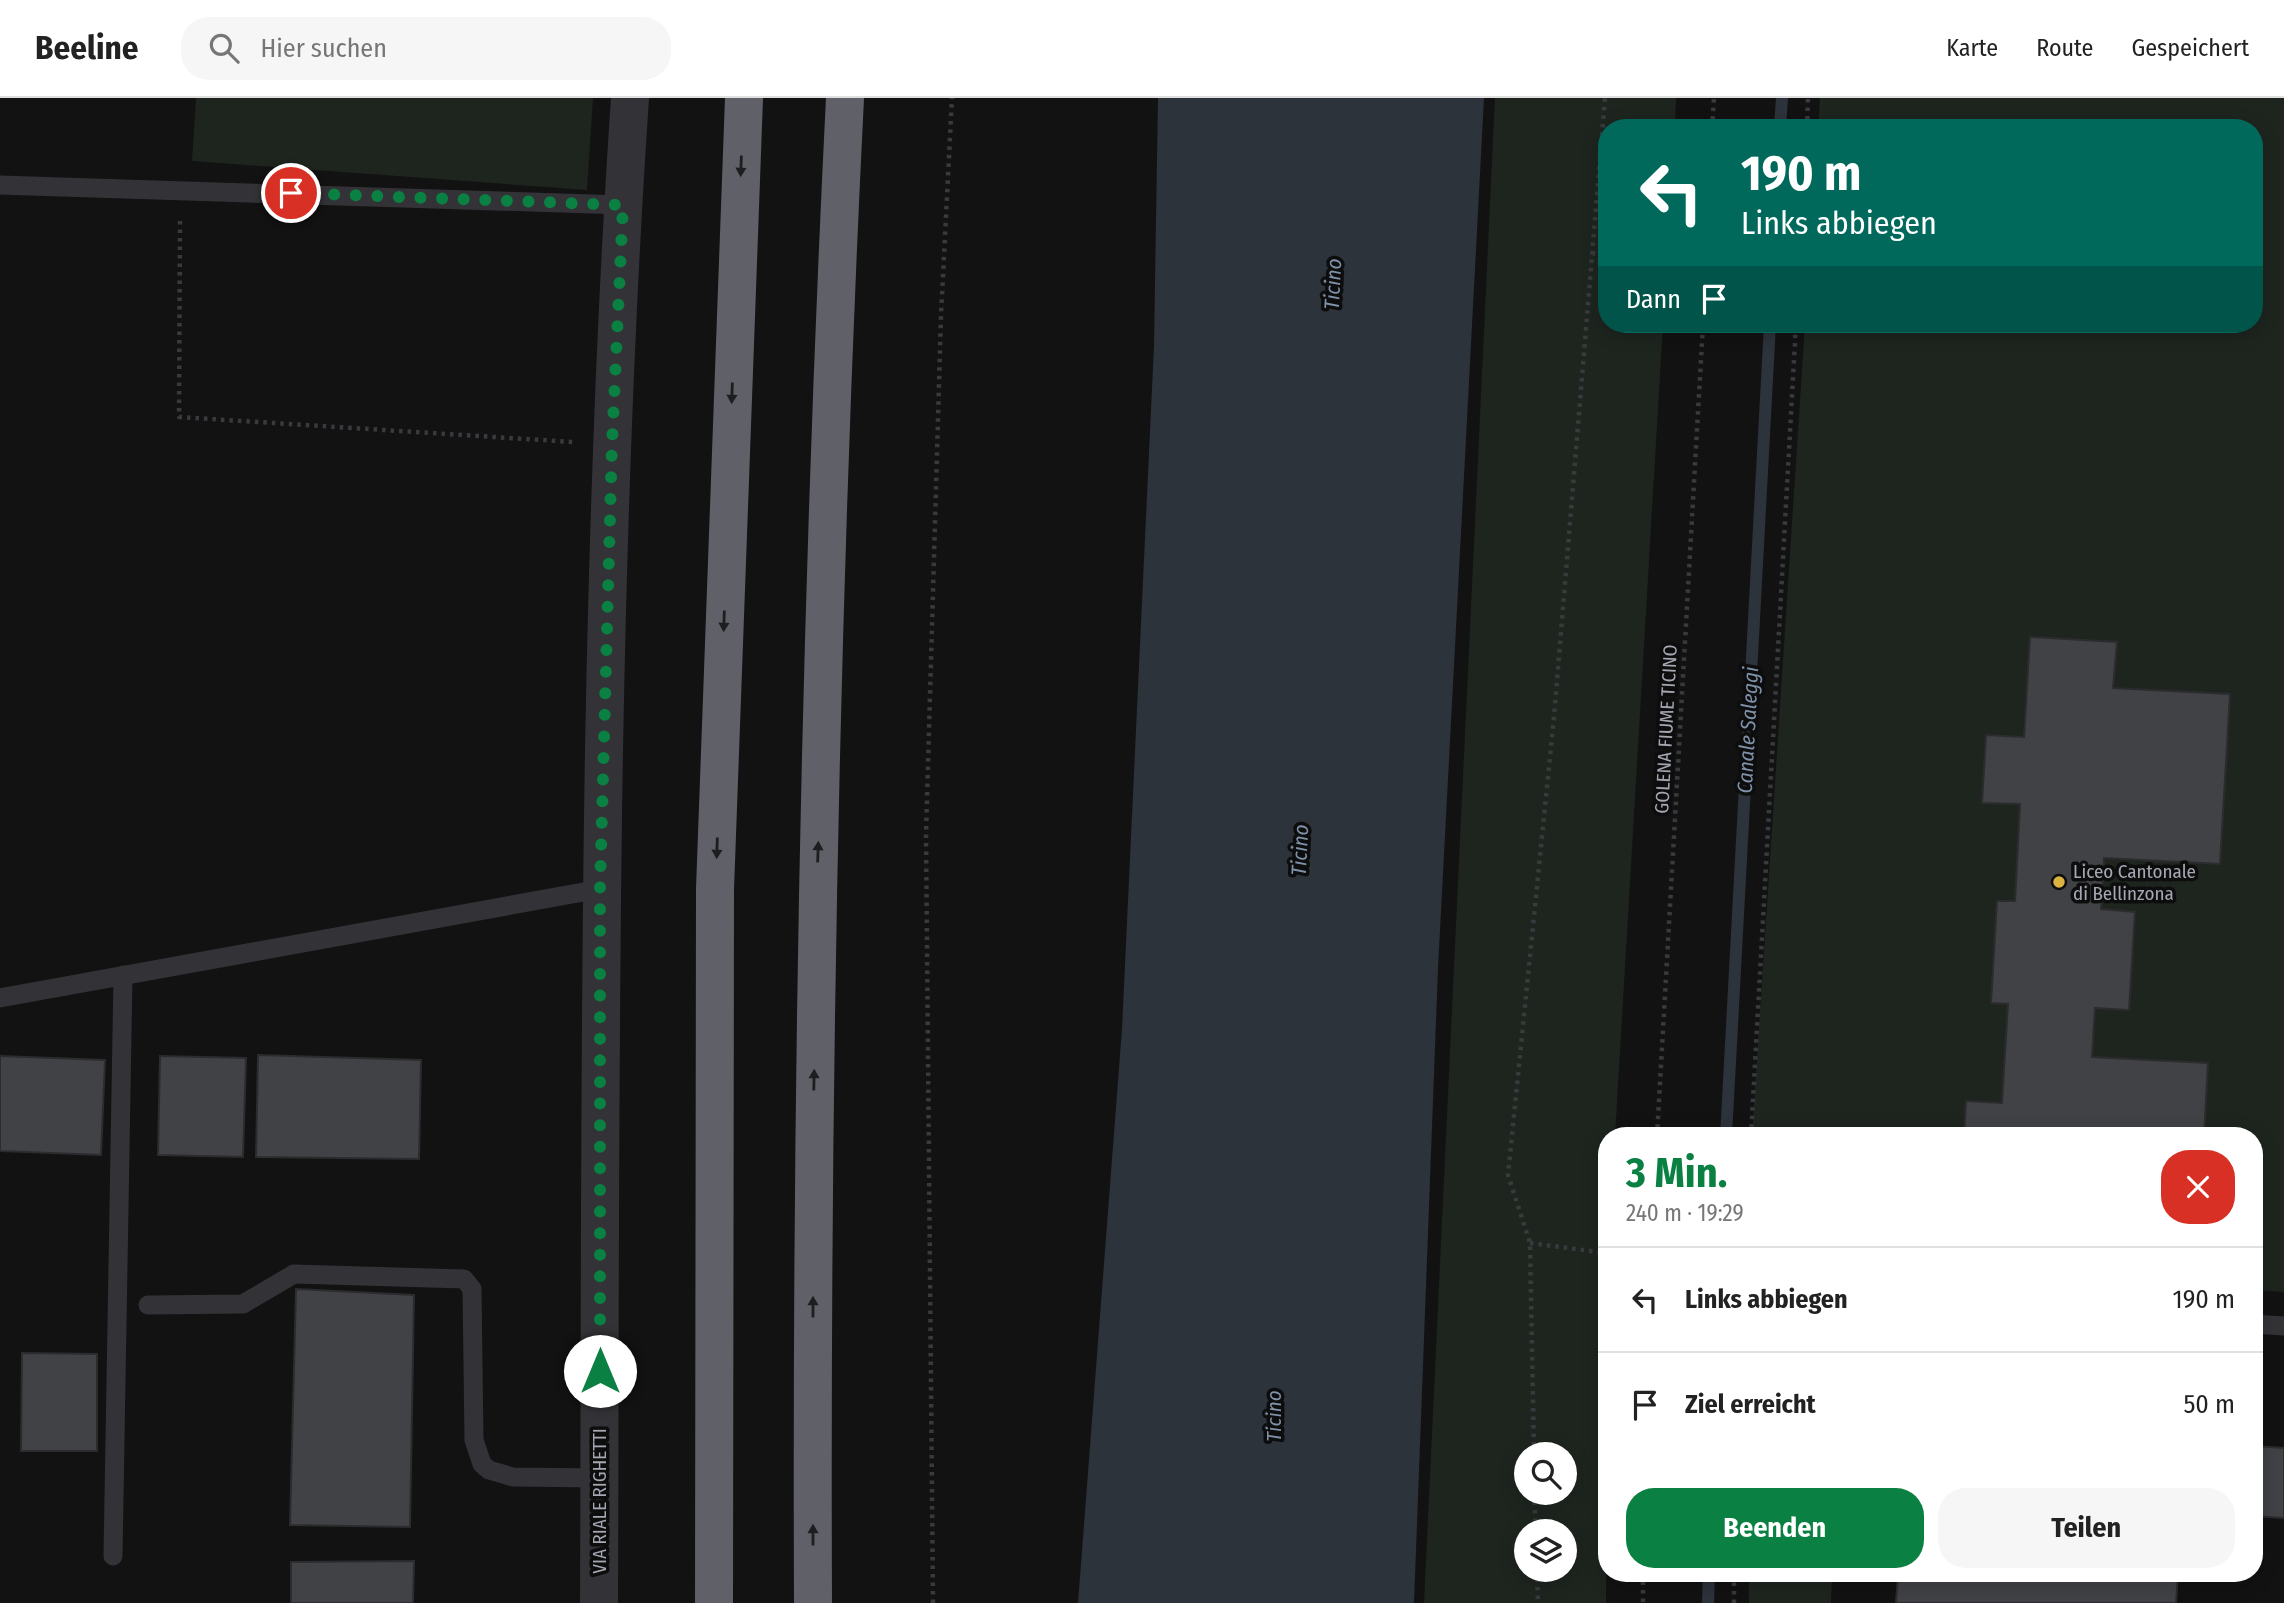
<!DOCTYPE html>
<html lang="de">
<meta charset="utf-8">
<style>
:root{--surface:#fff;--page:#f6f6f6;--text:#222;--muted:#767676;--line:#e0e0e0;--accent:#0b8043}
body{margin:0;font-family:"Fira Sans Condensed",sans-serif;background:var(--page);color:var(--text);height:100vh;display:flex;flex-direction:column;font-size:26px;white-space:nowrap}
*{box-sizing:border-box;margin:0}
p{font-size:23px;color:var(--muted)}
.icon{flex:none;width:38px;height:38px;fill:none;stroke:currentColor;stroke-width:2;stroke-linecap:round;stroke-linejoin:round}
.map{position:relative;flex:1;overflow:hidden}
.drawer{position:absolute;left:1598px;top:1029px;width:665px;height:455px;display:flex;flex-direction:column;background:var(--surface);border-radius:28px;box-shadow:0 4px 18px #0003}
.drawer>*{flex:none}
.banner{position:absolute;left:1598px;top:21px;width:665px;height:214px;border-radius:28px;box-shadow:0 4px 18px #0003;background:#00695c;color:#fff;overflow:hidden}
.controls{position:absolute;left:1514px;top:1344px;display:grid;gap:14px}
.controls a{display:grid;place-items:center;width:63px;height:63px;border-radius:50%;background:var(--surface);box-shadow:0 4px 18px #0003;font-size:35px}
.pin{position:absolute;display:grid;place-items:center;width:60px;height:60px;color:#fff;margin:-30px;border:4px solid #fff;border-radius:50%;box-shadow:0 2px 7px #0007}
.me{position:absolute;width:77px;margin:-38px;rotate:0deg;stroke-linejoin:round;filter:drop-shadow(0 0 5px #0008)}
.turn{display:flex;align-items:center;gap:24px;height:147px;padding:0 28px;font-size:32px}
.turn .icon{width:91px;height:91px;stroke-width:2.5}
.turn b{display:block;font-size:49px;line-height:60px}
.then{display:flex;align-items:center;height:66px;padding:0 28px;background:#0003;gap:14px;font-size:26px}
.round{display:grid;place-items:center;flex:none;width:74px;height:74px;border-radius:28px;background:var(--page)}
.summary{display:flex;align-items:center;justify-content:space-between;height:119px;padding:0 28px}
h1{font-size:42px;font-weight:700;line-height:52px;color:var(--accent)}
.button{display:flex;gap:14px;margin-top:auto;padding:14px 28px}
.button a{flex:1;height:80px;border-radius:28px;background:var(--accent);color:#fff;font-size:28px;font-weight:700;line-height:80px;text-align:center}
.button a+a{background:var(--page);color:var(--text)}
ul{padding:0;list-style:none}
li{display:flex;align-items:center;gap:21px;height:105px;padding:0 28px;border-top:2px solid var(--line)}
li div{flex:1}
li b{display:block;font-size:26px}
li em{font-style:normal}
header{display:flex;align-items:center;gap:42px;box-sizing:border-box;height:98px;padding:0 35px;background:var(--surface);border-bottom:2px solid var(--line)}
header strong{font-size:33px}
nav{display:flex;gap:38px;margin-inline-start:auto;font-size:24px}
.search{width:490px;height:63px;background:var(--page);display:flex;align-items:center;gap:18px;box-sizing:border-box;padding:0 24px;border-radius:28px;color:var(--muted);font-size:26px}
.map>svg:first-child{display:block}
.green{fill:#1e251f;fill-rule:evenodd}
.water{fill:#2d333a}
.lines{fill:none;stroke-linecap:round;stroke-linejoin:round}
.stream{stroke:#2d333a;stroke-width:12}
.building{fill:#414246;stroke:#2c2c2f;stroke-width:2}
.path{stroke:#393a3e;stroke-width:4.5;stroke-dasharray:3.5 5;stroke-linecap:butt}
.service{stroke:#333337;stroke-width:19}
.minor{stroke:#333337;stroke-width:38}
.motorway{stroke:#606168;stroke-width:38}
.oneway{fill:#1e1e20}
.route{stroke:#0b8043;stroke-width:12;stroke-dasharray:0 21.6}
.poi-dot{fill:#dab342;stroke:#0d0d0e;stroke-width:2.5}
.labels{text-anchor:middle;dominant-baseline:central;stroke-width:7;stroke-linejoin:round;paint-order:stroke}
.street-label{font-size:19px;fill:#a5a8b2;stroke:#0d0d0e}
.poi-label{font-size:19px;fill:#a5a8b2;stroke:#0d0d0e;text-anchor:start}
.water-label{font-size:21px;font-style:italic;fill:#7f92a9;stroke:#0d0d0e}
</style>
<header>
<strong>Beeline</strong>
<div class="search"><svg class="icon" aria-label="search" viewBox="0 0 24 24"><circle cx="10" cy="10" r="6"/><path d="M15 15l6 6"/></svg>Hier suchen</div>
<nav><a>Karte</a><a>Route</a><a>Gespeichert</a></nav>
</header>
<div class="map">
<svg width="2284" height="1505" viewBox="0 0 2284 1505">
<rect width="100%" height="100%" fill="#121213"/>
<path class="green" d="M196,0H593L587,92L192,63Z
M1495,0H1676L1675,30H1606V226H1663L1615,1038H1606V1505H1424ZM1526,1356H1564V1395H1526ZM1526,1433H1564V1472H1526Z
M1820,0H2284V1194L2254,1192V1038H1752L1805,226H2254V30H1818Z
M1749,1475H1832L1831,1505H1749Z"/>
<path class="water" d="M1158,0H1484L1438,870L1414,1505H1078L1122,931L1154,248Z"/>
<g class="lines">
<path class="stream" d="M1780,30L1782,0
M1726,1038L1770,226
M1708,1505L1709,1475"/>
</g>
<path class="building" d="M2030,539L2117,544L2113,590L2230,596L2220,766L2104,760L2101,811L2135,814L2129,912L2095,910L2092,959L2208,965L2204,1038H1964L1966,1003L2002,1005L2008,906L1991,905L1997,803H2015L2020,706L1982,705L1986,637L2024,639Z
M258,957L421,962L419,1061L256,1059Z
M0,958L105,962L101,1057L0,1053Z
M160,958L246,960L243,1059L158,1057Z
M296,1191L414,1197L410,1429L290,1427Z
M22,1255L97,1256V1353H21Z
M2254,1348L2284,1350V1420L2254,1418Z
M414,1463L413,1505H291V1464Z
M1898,1475H2178L2176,1505H1896Z"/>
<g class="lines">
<path class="path" d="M1712,30L1714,0
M1807,30L1808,0
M180,123L179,319L573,344
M1592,155L1606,159
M1657,1038L1703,226
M1751,1038L1796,226
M1530,1145L1606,1155
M1534,1356L1530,1145L1508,1077L1554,619L1605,0
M1534,1395L1536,1433
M1537,1472L1538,1505
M1643,1475V1505
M933,1505L926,737L941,217L952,0
M1734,1505V1475"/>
<path class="service" d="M0,87L623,107
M0,900L600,791
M148,1207L243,1206L294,1176L464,1181L472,1191L474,1342L482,1366L489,1372L513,1379L599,1380
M2254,1226L2284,1228
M113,1458L123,877"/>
<path class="minor" d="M599,1505C601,1003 596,501 630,0"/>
<path class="motorway" d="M714,1505L715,791L744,0
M813,1505C811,1003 820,501 845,0"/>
</g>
<defs><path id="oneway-solid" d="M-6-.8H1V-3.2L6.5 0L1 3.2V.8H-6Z" transform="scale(1.75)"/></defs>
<g class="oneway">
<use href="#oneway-solid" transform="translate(741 68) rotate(92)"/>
<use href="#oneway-solid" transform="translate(732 295) rotate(92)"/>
<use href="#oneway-solid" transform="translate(724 523) rotate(92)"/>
<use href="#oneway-solid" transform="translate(717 750) rotate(92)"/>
<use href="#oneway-solid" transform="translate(818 754) rotate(-88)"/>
<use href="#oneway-solid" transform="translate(814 982) rotate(-89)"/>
<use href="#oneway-solid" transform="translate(813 1209) rotate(-90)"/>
<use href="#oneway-solid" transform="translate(813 1437) rotate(-90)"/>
</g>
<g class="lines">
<path class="route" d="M291,95L623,107L612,346L600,791V1273"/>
</g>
<circle class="poi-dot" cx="2059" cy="784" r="7"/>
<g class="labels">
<g class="street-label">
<text transform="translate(1666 631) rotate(-87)">GOLENA FIUME TICINO</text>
<text transform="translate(599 1403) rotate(-90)">VIA RIALE RIGHETTI</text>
</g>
<g class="poi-label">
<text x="2073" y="773">Liceo Cantonale<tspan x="2073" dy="22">di Bellinzona</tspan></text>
</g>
<g class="water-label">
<text transform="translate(1333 186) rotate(-87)">Ticino</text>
<text transform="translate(1748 632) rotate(-87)">Canale Saleggi</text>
<text transform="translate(1300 752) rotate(-87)">Ticino</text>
<text transform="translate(1274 1318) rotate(-90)">Ticino</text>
</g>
</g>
</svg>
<div class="controls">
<a><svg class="icon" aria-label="search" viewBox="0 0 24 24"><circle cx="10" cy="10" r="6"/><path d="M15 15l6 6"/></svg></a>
<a><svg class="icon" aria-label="layers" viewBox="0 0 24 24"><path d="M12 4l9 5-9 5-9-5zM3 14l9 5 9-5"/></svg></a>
</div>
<div class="pin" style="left:291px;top:95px;background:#d93025"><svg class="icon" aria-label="arrive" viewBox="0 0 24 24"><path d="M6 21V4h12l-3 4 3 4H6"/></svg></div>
<svg class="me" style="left:600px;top:1273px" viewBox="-20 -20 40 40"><circle r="19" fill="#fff"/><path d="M0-13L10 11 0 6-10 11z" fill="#0b8043"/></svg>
<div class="banner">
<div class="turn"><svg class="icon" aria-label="left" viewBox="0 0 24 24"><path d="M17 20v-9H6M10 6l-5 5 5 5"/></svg><div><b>190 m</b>Links abbiegen</div></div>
<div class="then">Dann<svg class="icon" aria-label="arrive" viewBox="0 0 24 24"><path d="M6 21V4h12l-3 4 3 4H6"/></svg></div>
</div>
<section class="drawer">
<div class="summary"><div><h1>3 Min.</h1><p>240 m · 19:29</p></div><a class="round" style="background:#d93025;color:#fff"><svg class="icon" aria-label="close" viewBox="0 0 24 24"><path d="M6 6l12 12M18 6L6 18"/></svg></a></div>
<ul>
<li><svg class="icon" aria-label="left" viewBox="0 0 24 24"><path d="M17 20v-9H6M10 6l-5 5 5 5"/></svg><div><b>Links abbiegen</b></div><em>190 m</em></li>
<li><svg class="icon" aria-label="arrive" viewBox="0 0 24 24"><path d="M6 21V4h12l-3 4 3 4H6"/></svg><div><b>Ziel erreicht</b></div><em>50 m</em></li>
</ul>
<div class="button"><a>Beenden</a><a>Teilen</a></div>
</section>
</div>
